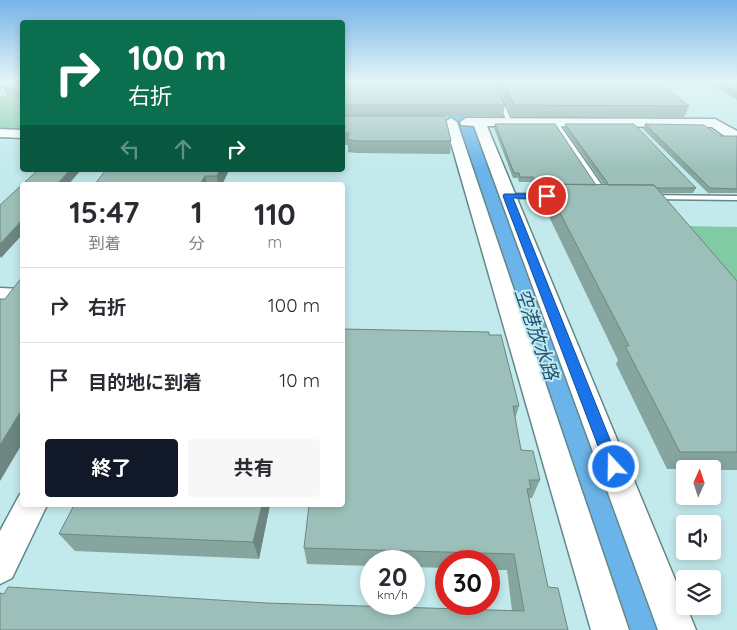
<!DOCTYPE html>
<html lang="ja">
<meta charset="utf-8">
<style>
:root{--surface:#fff;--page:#f7f7f7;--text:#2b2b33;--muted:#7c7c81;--line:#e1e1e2;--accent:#111827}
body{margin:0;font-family:Quicksand,"Noto Sans JP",sans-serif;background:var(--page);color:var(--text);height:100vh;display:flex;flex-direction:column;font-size:19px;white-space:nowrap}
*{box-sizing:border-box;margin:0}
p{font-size:16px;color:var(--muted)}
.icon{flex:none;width:28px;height:28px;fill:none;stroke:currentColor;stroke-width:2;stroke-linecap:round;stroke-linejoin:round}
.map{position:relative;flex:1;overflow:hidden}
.drawer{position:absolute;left:20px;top:182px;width:325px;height:325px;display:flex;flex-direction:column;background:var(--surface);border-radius:5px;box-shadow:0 2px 8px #0003}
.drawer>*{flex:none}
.hud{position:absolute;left:20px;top:20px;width:325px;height:152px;border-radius:5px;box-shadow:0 2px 8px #0003;background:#0b6e4f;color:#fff;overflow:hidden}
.needle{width:32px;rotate:3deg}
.tools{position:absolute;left:676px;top:460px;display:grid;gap:10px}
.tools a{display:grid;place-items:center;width:45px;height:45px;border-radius:5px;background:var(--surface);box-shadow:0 2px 8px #0003;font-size:25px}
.speed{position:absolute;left:360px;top:550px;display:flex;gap:10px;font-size:25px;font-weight:700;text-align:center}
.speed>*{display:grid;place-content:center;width:65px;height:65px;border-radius:50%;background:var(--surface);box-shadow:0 2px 8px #0003;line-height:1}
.speed small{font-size:12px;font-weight:400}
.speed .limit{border:8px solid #d22;background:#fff;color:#111}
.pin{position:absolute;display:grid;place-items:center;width:42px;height:42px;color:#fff;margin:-21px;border:2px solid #fff;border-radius:50%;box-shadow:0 1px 5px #0007}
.me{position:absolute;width:55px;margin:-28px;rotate:339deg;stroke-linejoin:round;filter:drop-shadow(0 0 4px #0008)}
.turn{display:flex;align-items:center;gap:18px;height:105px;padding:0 25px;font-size:22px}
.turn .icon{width:65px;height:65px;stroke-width:2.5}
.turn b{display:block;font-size:35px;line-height:42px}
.lanes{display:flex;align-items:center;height:48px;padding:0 25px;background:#0003;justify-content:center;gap:25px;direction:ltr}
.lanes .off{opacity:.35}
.eta{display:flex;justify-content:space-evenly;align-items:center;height:85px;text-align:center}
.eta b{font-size:30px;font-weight:700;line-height:35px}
.primary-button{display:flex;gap:10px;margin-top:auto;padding:10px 25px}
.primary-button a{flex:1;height:58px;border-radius:5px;background:var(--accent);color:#fff;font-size:20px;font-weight:700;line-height:58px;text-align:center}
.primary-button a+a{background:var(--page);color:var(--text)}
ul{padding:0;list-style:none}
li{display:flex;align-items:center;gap:15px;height:75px;padding:0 25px;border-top:1px solid var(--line)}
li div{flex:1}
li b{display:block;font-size:19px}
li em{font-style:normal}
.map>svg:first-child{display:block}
.green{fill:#80caa4}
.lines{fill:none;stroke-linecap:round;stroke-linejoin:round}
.river{fill:#6bb4e9;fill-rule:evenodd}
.service-casing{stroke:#63888a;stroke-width:3}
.minor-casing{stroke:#63888a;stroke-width:3}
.tertiary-casing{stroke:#63888a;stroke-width:2}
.service{fill:#fff;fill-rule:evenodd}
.minor{fill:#fff;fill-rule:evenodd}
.tertiary{fill:#fff;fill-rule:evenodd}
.wall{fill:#86a59f}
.shaded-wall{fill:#6d8682}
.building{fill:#9cc0b9;stroke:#6d8682}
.route{fill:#1a73e8;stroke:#114b97}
.labels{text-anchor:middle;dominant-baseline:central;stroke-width:4;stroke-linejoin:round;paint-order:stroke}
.water-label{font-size:19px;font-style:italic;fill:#1f5478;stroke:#c2e9ec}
</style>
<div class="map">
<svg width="737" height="630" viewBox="0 0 737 630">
<rect width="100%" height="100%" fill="#c2e9ec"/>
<path class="green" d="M0,96L22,97V132H0Z
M683,226L737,227V290Z"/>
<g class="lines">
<path class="river" d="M380,81C403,79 455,82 469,103L684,630H598L444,107L384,86Z"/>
<defs>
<path id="service" d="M498,95L501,97L512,122L507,121L495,97Z
M553,121H557L610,197L609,199H603L552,122Z
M504,194H556L560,196L556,198H507L503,196Z
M646,195L737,196V200L649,199L645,197Z"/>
<path id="minor" d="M451,118L457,122L629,630H591L445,122Z
M466,118L715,119L737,131V139L727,138L712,127L487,126L696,630H658L474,126L461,125L460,122Z
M0,129L22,130V138L0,137Z
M0,288L22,289V303L0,302Z
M22,493V505H47L12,578L0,584V531L20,494Z"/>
<path id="tertiary" d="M0,81H13L0,88Z"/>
</defs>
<use href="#service" class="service-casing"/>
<use href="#minor" class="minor-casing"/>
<use href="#tertiary" class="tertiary-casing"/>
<use href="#service" class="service"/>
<use href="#minor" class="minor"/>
<use href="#tertiary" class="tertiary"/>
</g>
<path class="wall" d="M22,81V97H7L4,89Z
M342,81H657L689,106L684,117H512L502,94H499L505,105L503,117L445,116L451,141L450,154L356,153L348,152V145H344V139H342Z
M708,81H737V100Z
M495,124L596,185H604L564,128L565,124L696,188L693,193H661L737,281V470H712V469H667L616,364L618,360L541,200L543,192H537L532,182H519L518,178H513L494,128Z
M645,124L719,136H737V193H708L643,129Z
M229,170L222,185H94Z
M489,335L519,406L515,419L521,450L540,480L532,498H529L548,587L568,630L266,603L512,611L507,570H489V561H446V568L414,567V561H371V566L307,564L304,548Z
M74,505H270L259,559L75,551L59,534Z"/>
<path class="shaded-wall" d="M70,170H81L68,185H56Z
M220,170H229L222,185H218L217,176Z
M205,176L207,185H200Z
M22,220V235L1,258L0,256V244Z
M22,409V444L0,481V445Z
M262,505H270L259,559L253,542Z"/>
<path class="building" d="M20,81H22V89H4Z
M342,81H657L689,106L514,105L504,84L497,82L495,84L505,105H342Z
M718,81H737V93Z
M342,116H445L451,141H355L347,139L349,133H344L345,127H342Z
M495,124H555L596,185L545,184L544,187H538L533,177H520L519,173H514Z
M565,124H634L696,188H656L654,185H609Z
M645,124L704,125L719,136H737V189L710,188Z
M38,170H70L56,185H22V220L0,244V205Z
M106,170H220L217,176H205L200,185H94Z
M545,184L654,185L737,281V452H680L625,346H629Z
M22,277V409L0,445V299H5Z
M342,329L489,332V335H501L519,406H513L521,450L533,451L540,480H529L531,489H527L548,587L558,588L568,630H0V593L4,594L8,587L266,603L524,611L514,554L304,548L309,505H342Z
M74,505H262L253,542L59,534Z"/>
<linearGradient id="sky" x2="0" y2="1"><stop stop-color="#76b4e8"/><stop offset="0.48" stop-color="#e4f5f6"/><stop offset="1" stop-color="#e4f5f6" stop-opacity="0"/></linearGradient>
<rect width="737" height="169" fill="url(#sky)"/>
<path class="route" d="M504,194H547L551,196L547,199L513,198L621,467L619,472L614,474L608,472L606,467L503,196Z"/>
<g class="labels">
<g class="water-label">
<text transform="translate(537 334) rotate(71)">空港放水路</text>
</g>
</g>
</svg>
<div class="tools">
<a><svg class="needle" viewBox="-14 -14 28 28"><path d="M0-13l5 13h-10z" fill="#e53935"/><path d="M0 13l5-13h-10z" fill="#7c7c81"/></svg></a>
<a><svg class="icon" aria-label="sound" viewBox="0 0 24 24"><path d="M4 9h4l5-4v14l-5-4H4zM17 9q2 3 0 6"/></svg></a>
<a><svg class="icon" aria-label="layers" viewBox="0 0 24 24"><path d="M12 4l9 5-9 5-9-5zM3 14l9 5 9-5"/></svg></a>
</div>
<div class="speed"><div>20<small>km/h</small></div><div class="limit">30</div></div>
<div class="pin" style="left:547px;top:196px;background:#d93025"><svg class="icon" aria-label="arrive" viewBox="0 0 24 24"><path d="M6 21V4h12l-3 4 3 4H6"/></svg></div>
<svg class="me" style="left:614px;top:467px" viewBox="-20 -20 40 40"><circle r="17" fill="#1a73e8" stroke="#fff" stroke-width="3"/><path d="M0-11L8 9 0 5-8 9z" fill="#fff"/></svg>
<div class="hud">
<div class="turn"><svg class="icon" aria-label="right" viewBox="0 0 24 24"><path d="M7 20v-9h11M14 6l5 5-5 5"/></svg><div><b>100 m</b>右折</div></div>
<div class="lanes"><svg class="icon off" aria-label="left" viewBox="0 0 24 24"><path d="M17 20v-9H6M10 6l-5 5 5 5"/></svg><svg class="icon off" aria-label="ahead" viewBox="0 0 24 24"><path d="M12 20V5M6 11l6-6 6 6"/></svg><svg class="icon" aria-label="right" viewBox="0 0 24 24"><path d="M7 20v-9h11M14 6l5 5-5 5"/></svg></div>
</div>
<section class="drawer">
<div class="eta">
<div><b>15:47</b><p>到着</p></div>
<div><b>1</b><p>分</p></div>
<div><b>110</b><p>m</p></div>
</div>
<ul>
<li><svg class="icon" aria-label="right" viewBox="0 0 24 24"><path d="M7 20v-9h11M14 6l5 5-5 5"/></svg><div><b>右折</b></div><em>100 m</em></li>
<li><svg class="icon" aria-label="arrive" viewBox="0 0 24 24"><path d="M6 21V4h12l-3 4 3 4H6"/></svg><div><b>目的地に到着</b></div><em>10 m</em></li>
</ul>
<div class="primary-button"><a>終了</a><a>共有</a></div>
</section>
</div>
